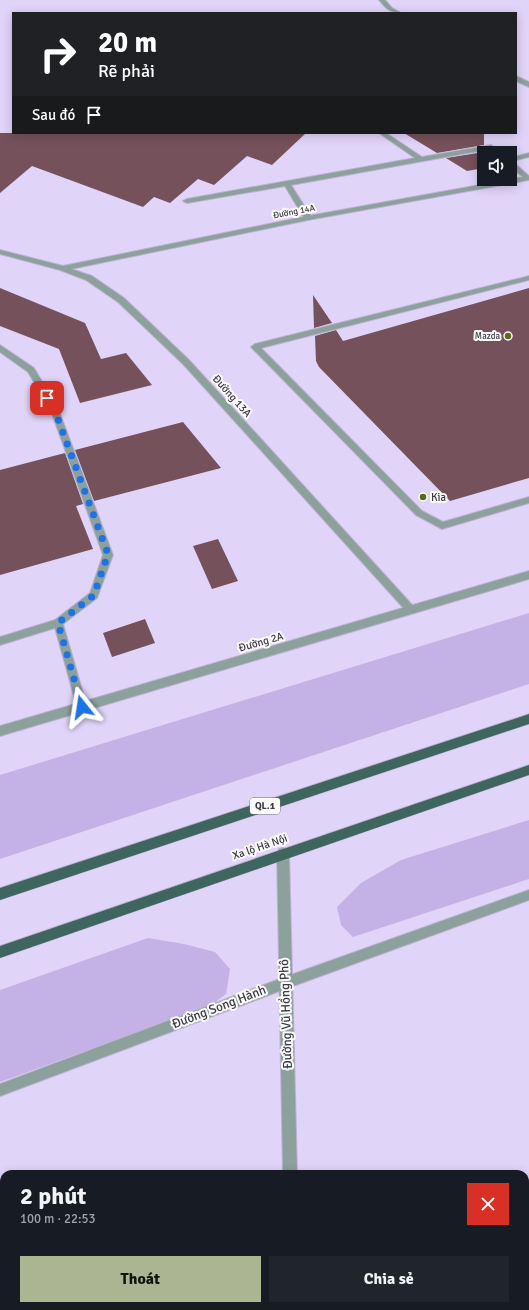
<!DOCTYPE html>
<html lang="vi">
<meta charset="utf-8">
<style>
:root{--surface:#171b24;--page:#20242c;--text:#f1f3f6;--muted:#9ea1a6;--accent:#acb591}
body{margin:0;font-family:Signika,sans-serif;background:var(--page);color:var(--text);height:100vh;display:flex;flex-direction:column;font-size:15px;white-space:nowrap}
*{box-sizing:border-box;margin:0}
p{font-size:13px;color:var(--muted)}
.icon{flex:none;width:22px;height:22px;fill:none;stroke:currentColor;stroke-width:2;stroke-linecap:round;stroke-linejoin:round}
.map{position:relative;flex:1;overflow:hidden}
.panel{position:absolute;left:0px;top:1170px;width:529px;height:140px;display:flex;flex-direction:column;background:var(--surface);border-radius:12px 12px 0 0;box-shadow:0 2px 10px #0003}
.panel>*{flex:none}
.hud{position:absolute;left:12px;top:12px;width:505px;height:122px;border-radius:0px;box-shadow:0 2px 10px #0003;background:#202124;color:#fff;overflow:hidden}
.controls{position:absolute;left:477px;top:146px;display:grid;gap:8px}
.controls a{display:grid;place-items:center;width:40px;height:40px;border-radius:0px;background:var(--surface);box-shadow:0 2px 10px #0003;font-size:20px}
.pin{position:absolute;display:grid;place-items:center;width:34px;height:34px;color:#fff;margin:-17px;border-radius:8px;box-shadow:0 2px 6px #0006}
.me{position:absolute;width:44px;margin:-22px;rotate:345deg;stroke-linejoin:round;filter:drop-shadow(0 0 3px #0008)}
.turn{display:flex;align-items:center;gap:14px;height:84px;padding:0 20px;font-size:18px}
.turn .icon{width:52px;height:52px;stroke-width:2.5}
.turn b{display:block;font-size:28px;line-height:34px}
.then{display:flex;align-items:center;height:38px;padding:0 20px;background:#0003;gap:8px;font-size:15px}
.round{display:grid;place-items:center;flex:none;width:42px;height:42px;border-radius:0px;background:var(--page)}
.summary{display:flex;align-items:center;justify-content:space-between;height:68px;padding:0 20px}
h1{font-size:24px;font-weight:700;line-height:30px}
.button{display:flex;gap:8px;margin-top:auto;padding:8px 20px}
.button a{flex:1;height:46px;border-radius:0px;background:var(--accent);color:#111;font-size:16px;font-weight:700;line-height:46px;text-align:center}
.button a+a{background:var(--page);color:var(--text)}
.map>svg:first-child{display:block}
.green{fill:#c4b1e5}
.building{fill:#75515b}
.lines{fill:none;stroke-linecap:round;stroke-linejoin:round}
.service-casing{stroke:#bdb2d2;stroke-width:2}
.minor-casing{stroke:#bdb2d2;stroke-width:2}
.tertiary-casing{stroke:#bdb2d2;stroke-width:2}
.trunk-casing{stroke:#bdb2d2;stroke-width:1}
.service{fill:#8da19c;fill-rule:evenodd}
.minor{fill:#8da19c;fill-rule:evenodd}
.tertiary{fill:#8da19c;fill-rule:evenodd}
.trunk{fill:#3e665f;fill-rule:evenodd}
.route{stroke:#1a73e8;stroke-width:7;stroke-dasharray:0 12.6}
.poi-dot{fill:#586a16;stroke:#fcfcfc;stroke-width:1.5}
.labels{text-anchor:middle;dominant-baseline:central;stroke-width:4;stroke-linejoin:round;paint-order:stroke}
.far-street-label{font-size:9px;fill:#3e3947;stroke:#fcfcfc}
.far-poi-label{font-size:9px;fill:#3e3947;stroke:#fcfcfc;text-anchor:end}
.shield{fill:#fcfcfc;stroke:#77747d;stroke-width:1}
.shield-label{font-size:10px;font-weight:bold;fill:#3e3947}
.street-label{font-size:11px;fill:#3e3947;stroke:#fcfcfc}
.poi-label{font-size:11px;fill:#3e3947;stroke:#fcfcfc;text-anchor:start}
.near-street-label{font-size:13px;fill:#3e3947;stroke:#fcfcfc}
</style>
<div class="map">
<svg width="529" height="1310" viewBox="0 0 529 1310">
<rect width="100%" height="100%" fill="#e1d4f9"/>
<path class="green" d="M529,613V684L0,859V775Z
M529,820V879L353,937L341,925L337,907L361,883L401,860Z
M148,938L184,944L215,952L230,969L226,994L210,1006L0,1082V990Z"/>
<path class="building" d="M0,133H306L272,165L247,156L214,185L198,179L170,203L154,197L143,207L32,166L0,193Z
M404,133H484V145L437,153Z
M484,152V168L467,171L446,158Z
M0,288L85,323L101,359L126,353L152,385L80,403L59,349L0,326Z
M529,288V478L450,501L319,367L316,361L315,336L336,330L343,341Z
M313,295L332,323L314,328Z
M183,422L221,468L94,501L75,450Z
M65,453L83,504L76,506L93,549L0,575V470Z
M218,539L238,581L212,589L193,546Z
M145,619L155,643L112,657L103,633Z"/>
<g class="lines">
<defs>
<path id="service" d="M379,0H385L392,8L401,13C390,13 386,8 379,0Z
M516,76L529,82V87L516,81Z
M379,133H386L422,157L491,145L501,153H494L490,149L291,185L312,218L308,220L304,218L285,186L187,203L183,201L187,199L415,158Z
M529,153V157L512,161L529,176V180H527L510,167V158Z
M529,276V280L261,348L422,511L443,522L529,497V503L442,529L416,515L251,347L255,344Z
M0,345L34,368L59,411L113,555L97,598L63,624L87,707L86,710L82,711L78,710L77,707L55,628L0,645V637L55,620L90,593L103,555L51,411L28,372L0,352Z
M529,1255V1269L525,1270V1256Z"/>
<path id="minor" d="M529,176V180L308,220L71,269L92,276L124,298L189,360L414,607L416,610L414,613H408L183,364L118,302L86,280L60,270L0,254V250L63,266L308,216Z
M529,890V900L285,989L0,1096V1084L285,977Z"/>
<path id="tertiary" d="M529,571V579L0,736V726Z
M283,848L287,849L289,853L297,1174H283L277,853L279,849Z
M287,1306H301V1310H287Z"/>
<path id="trunk" d="M529,714V724L0,900V888Z
M529,765V775L0,958V946Z"/>
</defs>
<use href="#service" class="service-casing"/>
<use href="#minor" class="minor-casing"/>
<use href="#tertiary" class="tertiary-casing"/>
<use href="#trunk" class="trunk-casing"/>
<use href="#service" class="service"/>
<use href="#minor" class="minor"/>
<use href="#tertiary" class="tertiary"/>
<use href="#trunk" class="trunk"/>
</g>
<g class="lines">
<path class="route" d="M47,398L55,411L108,554L94,595L58,623L82,707"/>
</g>
<g class="poi-dot">
<circle cx="508" cy="336" r="4"/>
<circle cx="423" cy="497" r="4"/>
</g>
<g class="labels">
<g class="far-street-label">
<text transform="translate(294 212) rotate(-11)">Đường 14A</text>
</g>
<g class="far-poi-label">
<text x="500" y="336">Mazda</text>
</g>
<rect class="shield" x="250" y="798" width="30" height="16" rx="3"/>
<g class="shield-label">
<text x="265" y="806">QL.1</text>
</g>
<g class="street-label">
<text transform="translate(232 396) rotate(48)">Đường 13A</text>
<text transform="translate(261 642) rotate(-16)">Đường 2A</text>
<text transform="translate(260 847) rotate(-19)">Xa lộ Hà Nội</text>
</g>
<g class="poi-label">
<text x="431" y="497">Kia</text>
</g>
<g class="near-street-label">
<text transform="translate(219 1007) rotate(-21)">Đường Song Hành</text>
<text transform="translate(286 1014) rotate(-92)">Đường Vũ Hồng Phô</text>
</g>
</g>
</svg>
<div class="controls">
<a><svg class="icon" aria-label="sound" viewBox="0 0 24 24"><path d="M4 9h4l5-4v14l-5-4H4zM17 9q2 3 0 6"/></svg></a>
</div>
<div class="pin" style="left:47px;top:398px;background:#d93025"><svg class="icon" aria-label="arrive" viewBox="0 0 24 24"><path d="M6 21V4h12l-3 4 3 4H6"/></svg></div>
<svg class="me" style="left:82px;top:707px" viewBox="-20 -20 40 40"><path d="M0-17L14 15 0 8-14 15z" fill="#1a73e8" stroke="#fff" stroke-width="4"/></svg>
<div class="hud">
<div class="turn"><svg class="icon" aria-label="right" viewBox="0 0 24 24"><path d="M7 20v-9h11M14 6l5 5-5 5"/></svg><div><b>20 m</b>Rẽ phải</div></div>
<div class="then">Sau đó<svg class="icon" aria-label="arrive" viewBox="0 0 24 24"><path d="M6 21V4h12l-3 4 3 4H6"/></svg></div>
</div>
<section class="panel">
<div class="summary"><div><h1>2 phút</h1><p>100 m · 22:53</p></div><a class="round" style="background:#d93025;color:#fff"><svg class="icon" aria-label="close" viewBox="0 0 24 24"><path d="M6 6l12 12M18 6L6 18"/></svg></a></div>
<div class="button"><a>Thoát</a><a>Chia sẻ</a></div>
</section>
</div>
